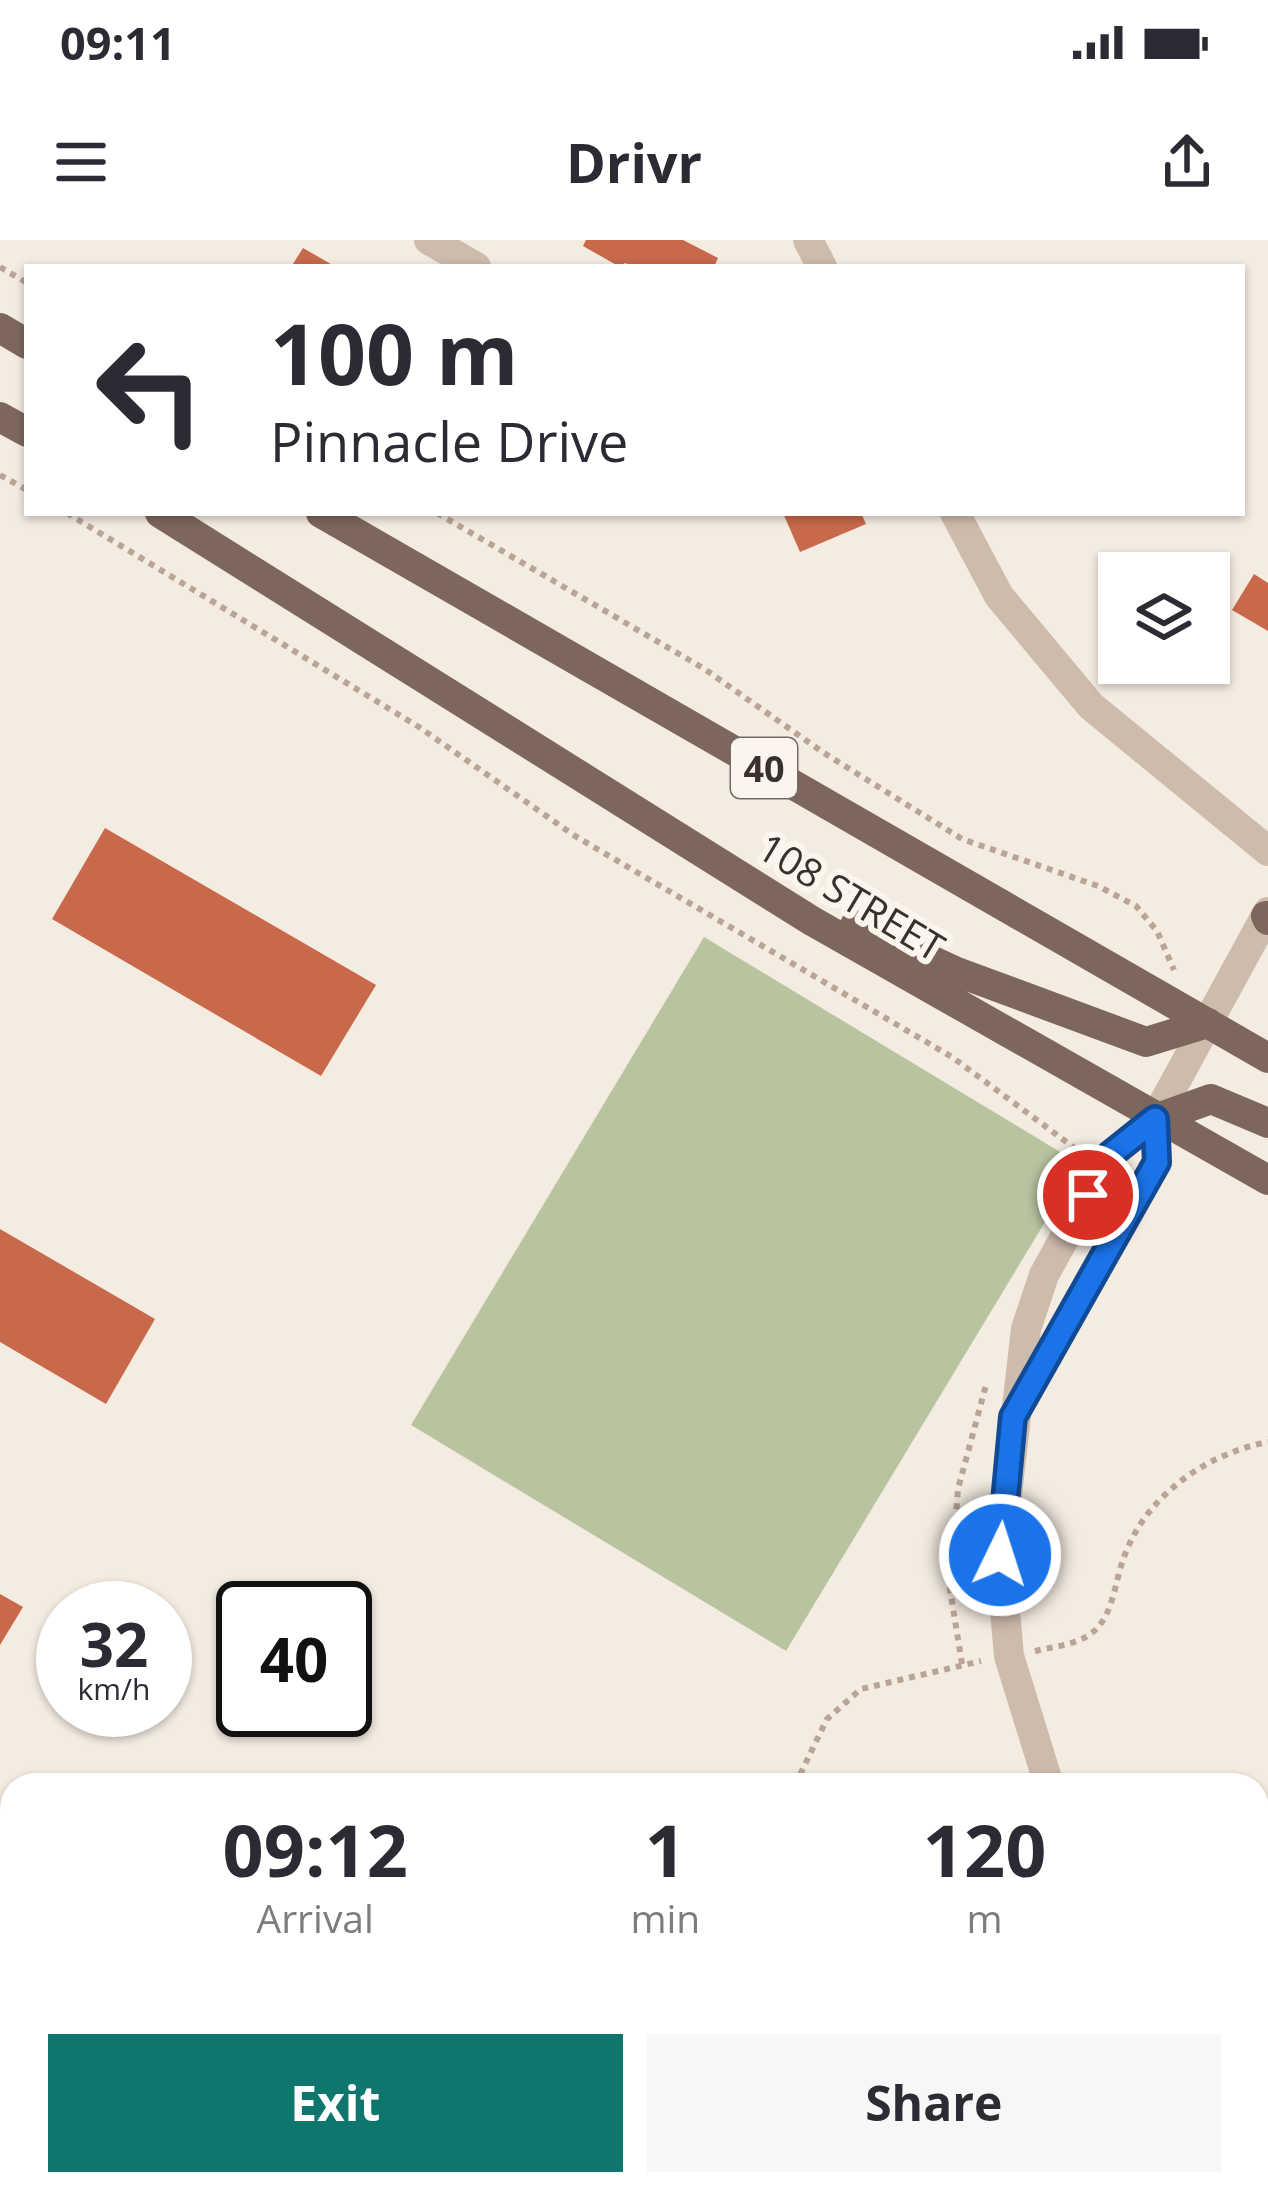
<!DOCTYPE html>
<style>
:root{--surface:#fff;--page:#f7f7f7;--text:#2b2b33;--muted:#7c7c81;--accent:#0f766e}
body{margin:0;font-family:"Open Sans",sans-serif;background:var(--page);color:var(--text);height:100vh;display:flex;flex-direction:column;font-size:45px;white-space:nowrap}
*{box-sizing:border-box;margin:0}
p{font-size:39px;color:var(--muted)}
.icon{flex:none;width:66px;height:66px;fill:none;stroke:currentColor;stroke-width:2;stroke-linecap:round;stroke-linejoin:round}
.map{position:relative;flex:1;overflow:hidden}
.drawer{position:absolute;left:0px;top:1533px;width:1269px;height:423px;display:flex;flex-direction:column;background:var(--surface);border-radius:36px 36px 0 0;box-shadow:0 3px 9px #0004}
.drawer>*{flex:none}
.banner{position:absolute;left:24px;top:24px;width:1221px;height:252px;border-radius:0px;box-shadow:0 3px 9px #0004;background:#fff;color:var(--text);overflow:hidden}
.controls{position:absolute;left:1098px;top:312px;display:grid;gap:24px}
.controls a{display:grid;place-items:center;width:132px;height:132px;border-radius:0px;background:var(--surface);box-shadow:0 3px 9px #0004;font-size:60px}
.speed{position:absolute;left:36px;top:1341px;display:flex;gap:24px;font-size:60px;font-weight:700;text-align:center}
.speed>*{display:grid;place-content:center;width:156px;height:156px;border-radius:50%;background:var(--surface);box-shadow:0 3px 9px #0004;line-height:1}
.speed small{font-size:30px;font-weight:400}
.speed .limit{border:6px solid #111;border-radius:18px;background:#fff;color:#111}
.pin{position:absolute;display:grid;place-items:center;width:102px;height:102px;color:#fff;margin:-51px;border:6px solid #fff;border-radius:50%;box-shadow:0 3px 12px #0007}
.me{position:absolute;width:132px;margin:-66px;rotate:4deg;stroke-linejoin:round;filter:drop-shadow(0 0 9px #0008)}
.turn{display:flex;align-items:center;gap:42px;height:252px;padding:0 48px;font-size:54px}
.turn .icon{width:156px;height:156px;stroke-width:2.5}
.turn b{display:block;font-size:84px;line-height:102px}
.eta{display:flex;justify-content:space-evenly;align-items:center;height:204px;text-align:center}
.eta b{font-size:72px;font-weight:700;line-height:84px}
.primary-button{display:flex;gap:24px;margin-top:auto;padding:24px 48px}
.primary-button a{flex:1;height:138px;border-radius:0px;background:var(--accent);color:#fff;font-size:48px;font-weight:700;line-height:138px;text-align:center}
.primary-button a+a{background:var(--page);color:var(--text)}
.status{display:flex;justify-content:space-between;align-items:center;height:84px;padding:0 60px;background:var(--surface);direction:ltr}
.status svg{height:33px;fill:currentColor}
header{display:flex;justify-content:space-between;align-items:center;height:156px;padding:0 48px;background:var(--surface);font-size:54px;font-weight:700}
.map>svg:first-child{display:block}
.green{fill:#b8c4a0}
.building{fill:#c8694b}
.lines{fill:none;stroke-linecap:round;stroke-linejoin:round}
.path{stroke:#b9a596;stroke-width:6;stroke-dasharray:6 6;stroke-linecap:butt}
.minor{stroke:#cdbbac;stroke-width:30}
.major{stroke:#7d675c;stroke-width:30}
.route-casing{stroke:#114b97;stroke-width:30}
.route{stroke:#1a73e8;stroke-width:21}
.labels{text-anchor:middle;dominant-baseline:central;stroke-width:12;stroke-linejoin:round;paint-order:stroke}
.shield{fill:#fbf5ee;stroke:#756b66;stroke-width:3}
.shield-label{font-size:36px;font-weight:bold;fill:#3b302b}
.street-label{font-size:39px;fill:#3b302b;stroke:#fbf5ee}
</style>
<div class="status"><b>09:11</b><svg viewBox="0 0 49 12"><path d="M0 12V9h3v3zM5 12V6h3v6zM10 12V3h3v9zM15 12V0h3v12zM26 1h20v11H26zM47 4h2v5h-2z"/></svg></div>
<header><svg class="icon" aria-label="menu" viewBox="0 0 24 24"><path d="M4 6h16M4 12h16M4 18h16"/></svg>Drivr<svg class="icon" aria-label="share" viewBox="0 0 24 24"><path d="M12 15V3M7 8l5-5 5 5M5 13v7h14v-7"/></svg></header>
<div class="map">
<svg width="1268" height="1955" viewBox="0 0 1268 1955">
<rect width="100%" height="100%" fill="#f4ebe1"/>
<path class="green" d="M704,697L1080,924L786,1411L411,1185Z"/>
<path class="building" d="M586,0H683L718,18L714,27H633L625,23L620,27L583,6Z
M303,8L336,27H291Z
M783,273H861L866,284L800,312Z
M1254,334L1268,343V391L1232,370Z
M105,588L376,745L321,836L52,679Z
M0,989L155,1079L106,1164L0,1102Z
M0,1354L23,1367L0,1405Z
M1003,1944H1024L1031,1955H984Z
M1107,1944L1114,1955H1052L1062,1945Z"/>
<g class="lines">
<path class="path" d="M0,27L27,43
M0,235L27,250
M67,273L419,487L575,596L952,817L1080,912
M437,273L703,428L824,513L962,599L1098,646L1136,666L1157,691L1174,730
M1035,1411C1052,1407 1074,1405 1089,1395C1113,1379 1114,1345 1123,1320C1144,1257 1205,1214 1268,1202
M962,1424L950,1349L958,1249L986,1145
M795,1545L827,1479L861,1449L981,1421
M522,1955L525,1944"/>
<path class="minor" d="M429,0L476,27
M808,0L822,27
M955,273L999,356L1091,466L1268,611
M1022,1161L1157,922L1155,879
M1049,1545L1009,1416L1000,1315L1026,1089L1044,1035L1110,915L1155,879L1268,672
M1257,1920L1268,1942"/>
<path class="major" d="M0,88L27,104
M0,177L27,192
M160,273L812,681L1268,940
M321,273L1268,818
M1266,676L1268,680
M855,685L957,732L1146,802L1208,783
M1155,879L1211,859L1268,883"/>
</g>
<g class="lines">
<defs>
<path id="route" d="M1000,1315L1013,1177L1157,922L1155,879L1110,915L1088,955"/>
</defs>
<use href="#route" class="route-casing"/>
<use href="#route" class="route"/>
</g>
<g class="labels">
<rect class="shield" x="731" y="498" width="66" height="60" rx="9"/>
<g class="shield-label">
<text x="764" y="528">40</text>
</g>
<g class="street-label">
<text transform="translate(852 656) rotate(31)">108 STREET</text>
</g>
</g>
</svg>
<div class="controls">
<a><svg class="icon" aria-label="layers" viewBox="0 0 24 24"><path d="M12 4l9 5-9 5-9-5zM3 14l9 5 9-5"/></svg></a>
</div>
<div class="speed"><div>32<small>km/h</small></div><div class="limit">40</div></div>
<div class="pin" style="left:1088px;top:955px;background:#d93025"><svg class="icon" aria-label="arrive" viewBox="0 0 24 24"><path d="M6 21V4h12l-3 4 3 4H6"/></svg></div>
<svg class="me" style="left:1000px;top:1315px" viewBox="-20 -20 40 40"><circle r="17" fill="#1a73e8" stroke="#fff" stroke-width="3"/><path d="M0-11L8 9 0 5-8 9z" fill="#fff"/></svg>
<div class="banner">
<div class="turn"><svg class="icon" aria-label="left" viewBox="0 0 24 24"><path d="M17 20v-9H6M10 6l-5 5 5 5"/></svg><div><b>100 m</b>Pinnacle Drive</div></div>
</div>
<section class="drawer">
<div class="eta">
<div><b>09:12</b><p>Arrival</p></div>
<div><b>1</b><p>min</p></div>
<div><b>120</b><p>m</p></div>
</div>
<div class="primary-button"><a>Exit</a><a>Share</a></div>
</section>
</div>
